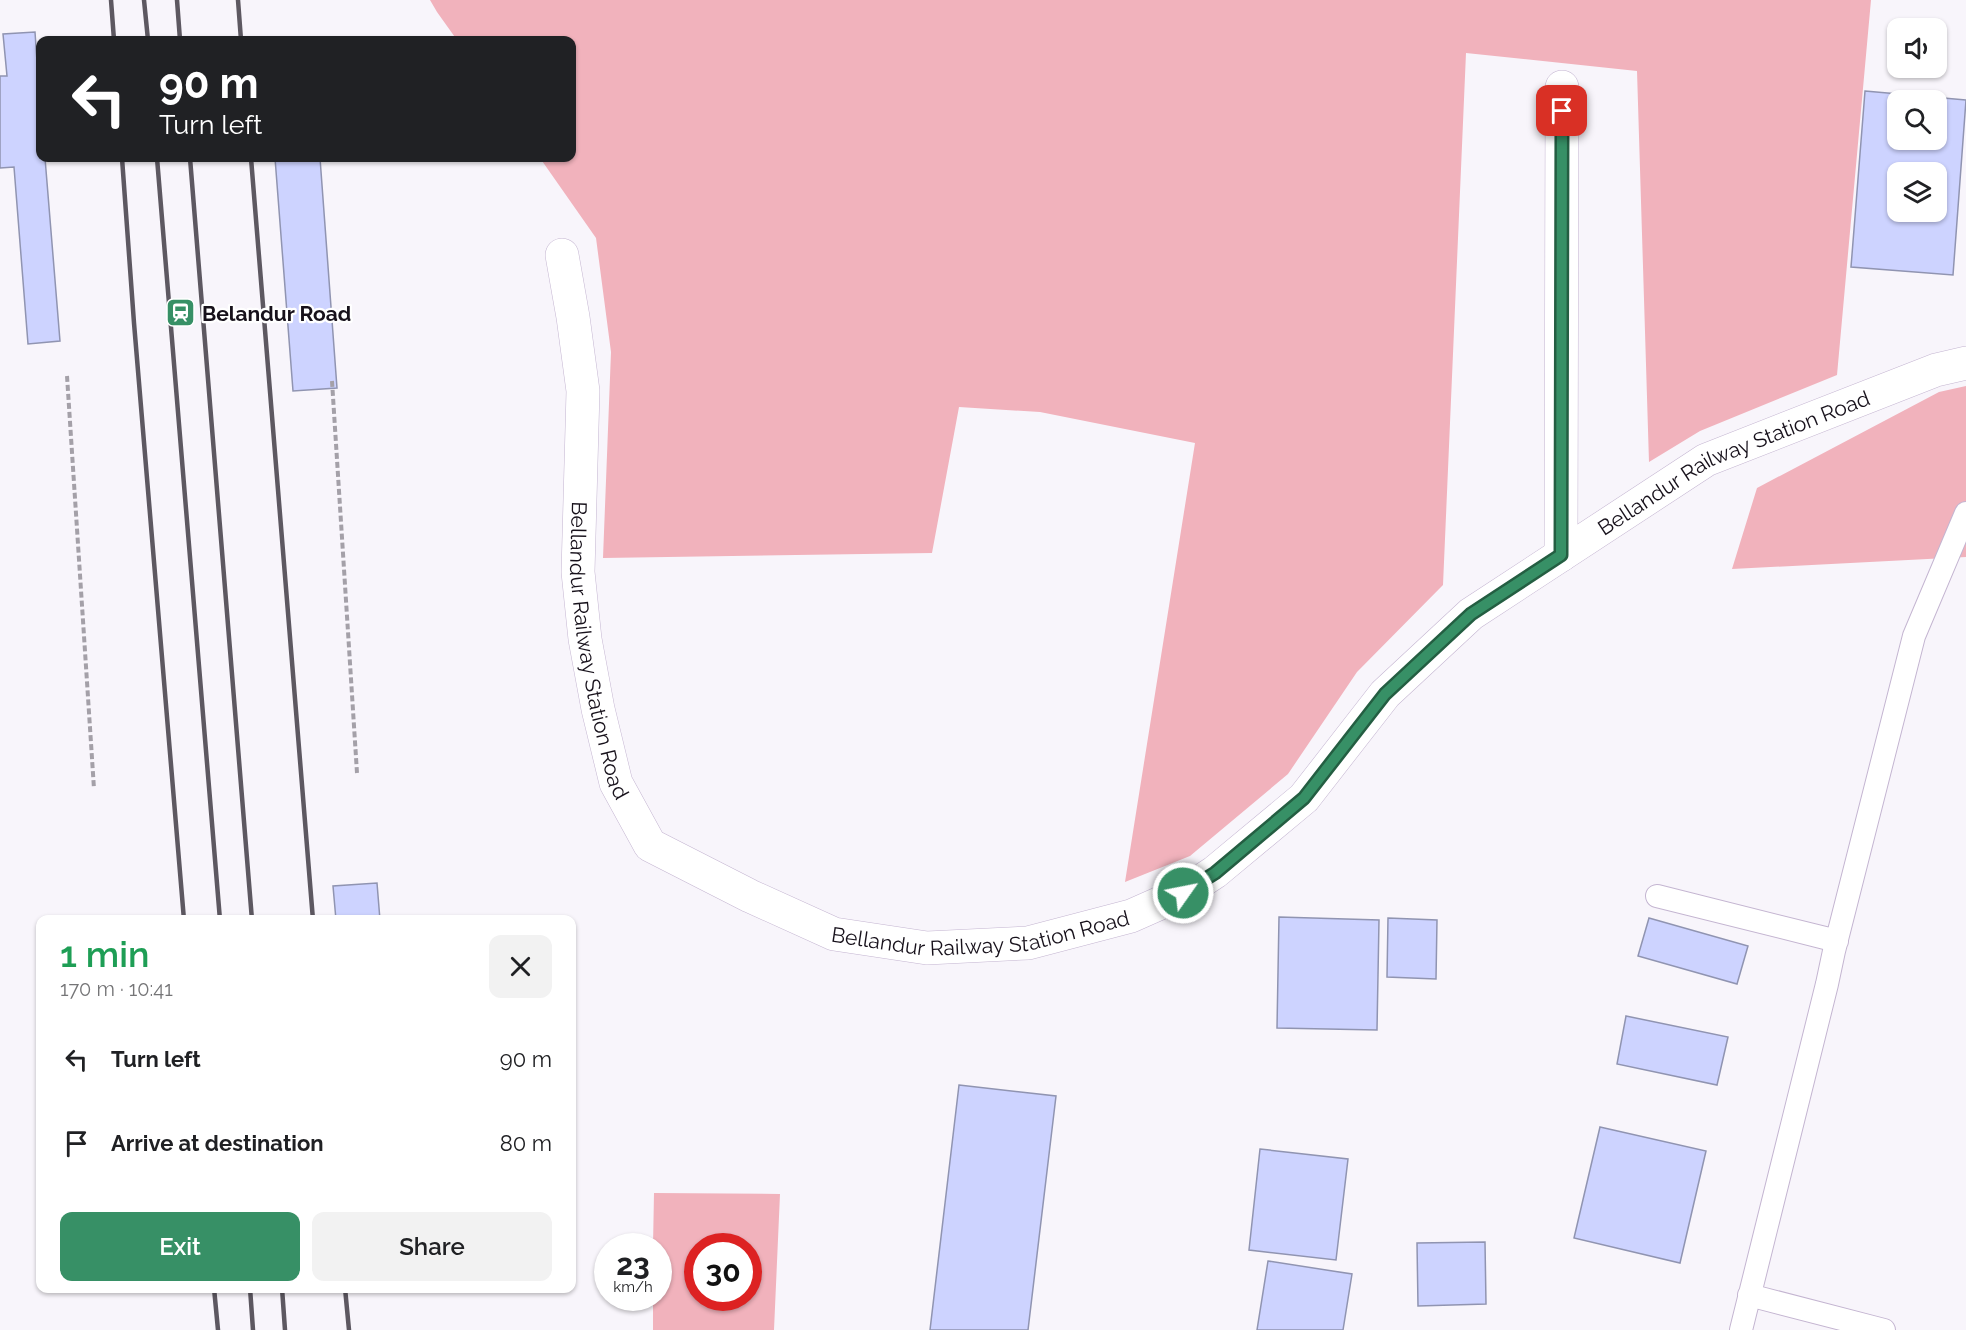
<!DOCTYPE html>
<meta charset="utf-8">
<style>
:root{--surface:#fff;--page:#f2f2f2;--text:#202124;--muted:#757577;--accent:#379066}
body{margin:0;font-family:Raleway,sans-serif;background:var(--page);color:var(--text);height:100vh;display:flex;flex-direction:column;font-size:22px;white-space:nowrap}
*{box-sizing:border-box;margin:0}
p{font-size:20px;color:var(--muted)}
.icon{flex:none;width:33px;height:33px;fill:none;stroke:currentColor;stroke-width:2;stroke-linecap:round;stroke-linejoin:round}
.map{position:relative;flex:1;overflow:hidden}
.drawer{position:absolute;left:36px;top:915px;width:540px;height:378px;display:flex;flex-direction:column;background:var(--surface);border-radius:12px;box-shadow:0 2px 4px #0004}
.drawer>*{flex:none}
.hud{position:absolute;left:36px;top:36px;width:540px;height:126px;border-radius:12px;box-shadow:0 2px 4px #0004;background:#202124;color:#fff;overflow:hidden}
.buttons{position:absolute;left:1887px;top:18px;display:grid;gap:12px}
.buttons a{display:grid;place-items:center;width:60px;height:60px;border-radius:12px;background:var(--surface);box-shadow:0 2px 4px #0004;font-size:30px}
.speed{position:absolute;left:594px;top:1233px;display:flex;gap:12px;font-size:30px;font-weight:700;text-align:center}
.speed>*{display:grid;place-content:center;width:78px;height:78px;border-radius:50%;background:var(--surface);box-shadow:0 2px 4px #0004;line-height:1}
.speed small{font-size:15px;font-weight:400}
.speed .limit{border:9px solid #d22;background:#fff;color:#111}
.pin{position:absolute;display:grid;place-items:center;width:51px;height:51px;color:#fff;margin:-26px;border-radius:12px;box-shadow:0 3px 9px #0006}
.me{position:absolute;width:66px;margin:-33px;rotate:57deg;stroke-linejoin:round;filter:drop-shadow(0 0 4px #0008)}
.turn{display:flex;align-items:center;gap:21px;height:126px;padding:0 24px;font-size:27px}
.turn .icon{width:78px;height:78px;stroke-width:2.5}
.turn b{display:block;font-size:42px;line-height:51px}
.round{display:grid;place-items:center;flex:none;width:63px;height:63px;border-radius:12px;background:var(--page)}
.head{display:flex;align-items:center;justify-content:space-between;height:102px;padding:0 24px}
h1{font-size:36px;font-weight:600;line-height:45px;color:#1e9e55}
.action{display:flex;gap:12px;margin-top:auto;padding:12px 24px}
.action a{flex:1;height:69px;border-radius:12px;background:var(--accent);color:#fff;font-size:24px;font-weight:600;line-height:69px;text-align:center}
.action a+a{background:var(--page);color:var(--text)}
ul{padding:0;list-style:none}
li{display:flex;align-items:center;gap:18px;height:84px;padding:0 24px}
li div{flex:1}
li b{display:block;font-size:22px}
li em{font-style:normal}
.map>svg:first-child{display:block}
.green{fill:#f1b2bc;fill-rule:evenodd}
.building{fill:#cdd3ff;stroke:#9094b1;stroke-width:1.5;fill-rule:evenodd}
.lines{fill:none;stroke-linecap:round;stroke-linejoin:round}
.lane-casing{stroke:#c4b5d1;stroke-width:24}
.street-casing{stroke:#c4b5d1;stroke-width:34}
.path{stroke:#a4a0a8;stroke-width:4;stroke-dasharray:6 3;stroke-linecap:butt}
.lane{stroke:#fff;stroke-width:22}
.street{stroke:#fff;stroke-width:33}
.rail{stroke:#5d5861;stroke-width:4.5}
.route-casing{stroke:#245e42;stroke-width:15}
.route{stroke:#379066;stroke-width:10}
.labels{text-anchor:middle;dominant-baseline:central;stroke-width:4.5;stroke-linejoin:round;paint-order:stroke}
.poi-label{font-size:21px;font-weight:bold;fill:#17111b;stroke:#fff;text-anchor:start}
.street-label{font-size:21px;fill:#17111b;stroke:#fff}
</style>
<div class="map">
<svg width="1966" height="1330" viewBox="0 0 1966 1330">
<rect width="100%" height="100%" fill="#f8f5fb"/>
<path class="green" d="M430,0H1871L1837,375L1700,431L1649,462L1637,71L1466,53L1443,585L1357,672L1288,774L1190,856L1125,882L1195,443L1040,412L959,407L932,553L603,558L611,352L596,238L540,158H572V40H457L437,12Z
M1966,386V557L1732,569L1757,488L1939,392Z
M654,1193L780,1194L774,1330H653V1298H658V1246H653ZM698,1246H748V1298H698Z"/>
<path class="building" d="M35,32L40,106V158H45L60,341L28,344L14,167L0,168V76H7L3,34Z
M1865,91L1966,100L1953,275L1851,267ZM1898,100H1936V140H1898ZM1898,172H1936V212H1898Z
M275,158H320L337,388L293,391Z
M377,883L380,920H336L333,886Z
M1279,917L1379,920L1377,1030L1277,1028Z
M1388,918L1437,920L1436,979L1387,977Z
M1649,918L1748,946L1737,984L1638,956Z
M1626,1016L1728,1037L1717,1085L1617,1064Z
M959,1085L1056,1096L1028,1330H930Z
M1600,1127L1706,1151L1680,1263L1574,1238Z
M1260,1149L1348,1159L1336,1260L1249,1250Z
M1485,1242L1486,1304L1418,1306L1417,1243Z
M1268,1261L1352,1274L1343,1330H1257Z"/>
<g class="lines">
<defs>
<path id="lane" d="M1657,896L1837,941
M1749,1295L1884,1330
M1741,1330L1827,984L1834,951L1914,636L1966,513"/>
<g id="street">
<path id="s1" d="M562,255L573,317L583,391L578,572L585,639L598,709L616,783L650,845L750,896L834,934L927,948L1028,943L1131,916L1183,893L1215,872L1304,798L1385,694L1471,614L1706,460L1936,370L1966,363"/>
<path d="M1561,555L1562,87"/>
</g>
</defs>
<use href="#lane" class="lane-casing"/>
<use href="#street" class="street-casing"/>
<path class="path" d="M67,376L94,789
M332,381L357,773"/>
<use href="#lane" class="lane"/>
<use href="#street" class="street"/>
<path class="rail" d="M111,0L114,40
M144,0L148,40
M177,0L180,40
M238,0L241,40
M122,158L134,323L184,920
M157,158L220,920
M190,158L252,920
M251,158L313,920
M214,1288L218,1330
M250,1288L253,1330
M282,1288L285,1330
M345,1288L349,1330"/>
</g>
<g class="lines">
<defs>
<path id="route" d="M1183,893L1215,873L1304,798L1385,694L1471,614L1561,555L1562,111"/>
</defs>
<use href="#route" class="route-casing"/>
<use href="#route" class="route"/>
</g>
<defs>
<symbol id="station-square" viewBox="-11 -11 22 22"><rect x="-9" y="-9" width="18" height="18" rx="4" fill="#379066" stroke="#fff"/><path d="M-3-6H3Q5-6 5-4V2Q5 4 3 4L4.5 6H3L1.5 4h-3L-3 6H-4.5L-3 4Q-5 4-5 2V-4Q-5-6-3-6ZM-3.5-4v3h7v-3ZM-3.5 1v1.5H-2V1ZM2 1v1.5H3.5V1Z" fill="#fff"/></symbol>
</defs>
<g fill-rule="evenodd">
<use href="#station-square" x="164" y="296" width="33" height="33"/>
</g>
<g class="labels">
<g class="poi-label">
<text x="202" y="313">Belandur Road</text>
</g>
<g class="street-label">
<text stroke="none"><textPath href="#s1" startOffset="1875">Bellandur Railway Station Road</textPath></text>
<text stroke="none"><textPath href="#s1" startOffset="399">Bellandur Railway Station Road</textPath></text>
<text stroke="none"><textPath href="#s1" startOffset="957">Bellandur Railway Station Road</textPath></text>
</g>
</g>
</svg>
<div class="buttons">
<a><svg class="icon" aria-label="sound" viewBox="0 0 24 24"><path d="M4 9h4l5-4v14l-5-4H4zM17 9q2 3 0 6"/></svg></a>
<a><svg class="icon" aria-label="search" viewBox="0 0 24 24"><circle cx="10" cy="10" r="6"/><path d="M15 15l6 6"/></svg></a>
<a><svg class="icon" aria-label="layers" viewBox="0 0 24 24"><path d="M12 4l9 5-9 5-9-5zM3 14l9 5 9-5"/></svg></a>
</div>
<div class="speed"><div>23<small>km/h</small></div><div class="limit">30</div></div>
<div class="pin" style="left:1562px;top:111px;background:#d93025"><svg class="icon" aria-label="arrive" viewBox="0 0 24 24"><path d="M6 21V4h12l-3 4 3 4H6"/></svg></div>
<svg class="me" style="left:1183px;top:893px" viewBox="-20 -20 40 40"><circle r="17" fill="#379066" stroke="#fff" stroke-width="3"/><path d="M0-11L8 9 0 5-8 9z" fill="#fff"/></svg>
<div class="hud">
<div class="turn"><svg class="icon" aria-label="left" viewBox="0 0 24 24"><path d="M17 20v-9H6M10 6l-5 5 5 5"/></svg><div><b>90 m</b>Turn left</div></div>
</div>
<section class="drawer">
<div class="head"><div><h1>1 min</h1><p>170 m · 10:41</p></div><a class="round"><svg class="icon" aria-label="close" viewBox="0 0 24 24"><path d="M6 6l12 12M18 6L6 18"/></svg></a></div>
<ul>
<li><svg class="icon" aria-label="left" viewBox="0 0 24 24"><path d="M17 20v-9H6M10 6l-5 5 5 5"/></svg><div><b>Turn left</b></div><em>90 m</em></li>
<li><svg class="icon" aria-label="arrive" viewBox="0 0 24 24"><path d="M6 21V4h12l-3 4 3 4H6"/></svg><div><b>Arrive at destination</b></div><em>80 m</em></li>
</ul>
<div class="action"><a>Exit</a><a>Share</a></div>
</section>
</div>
